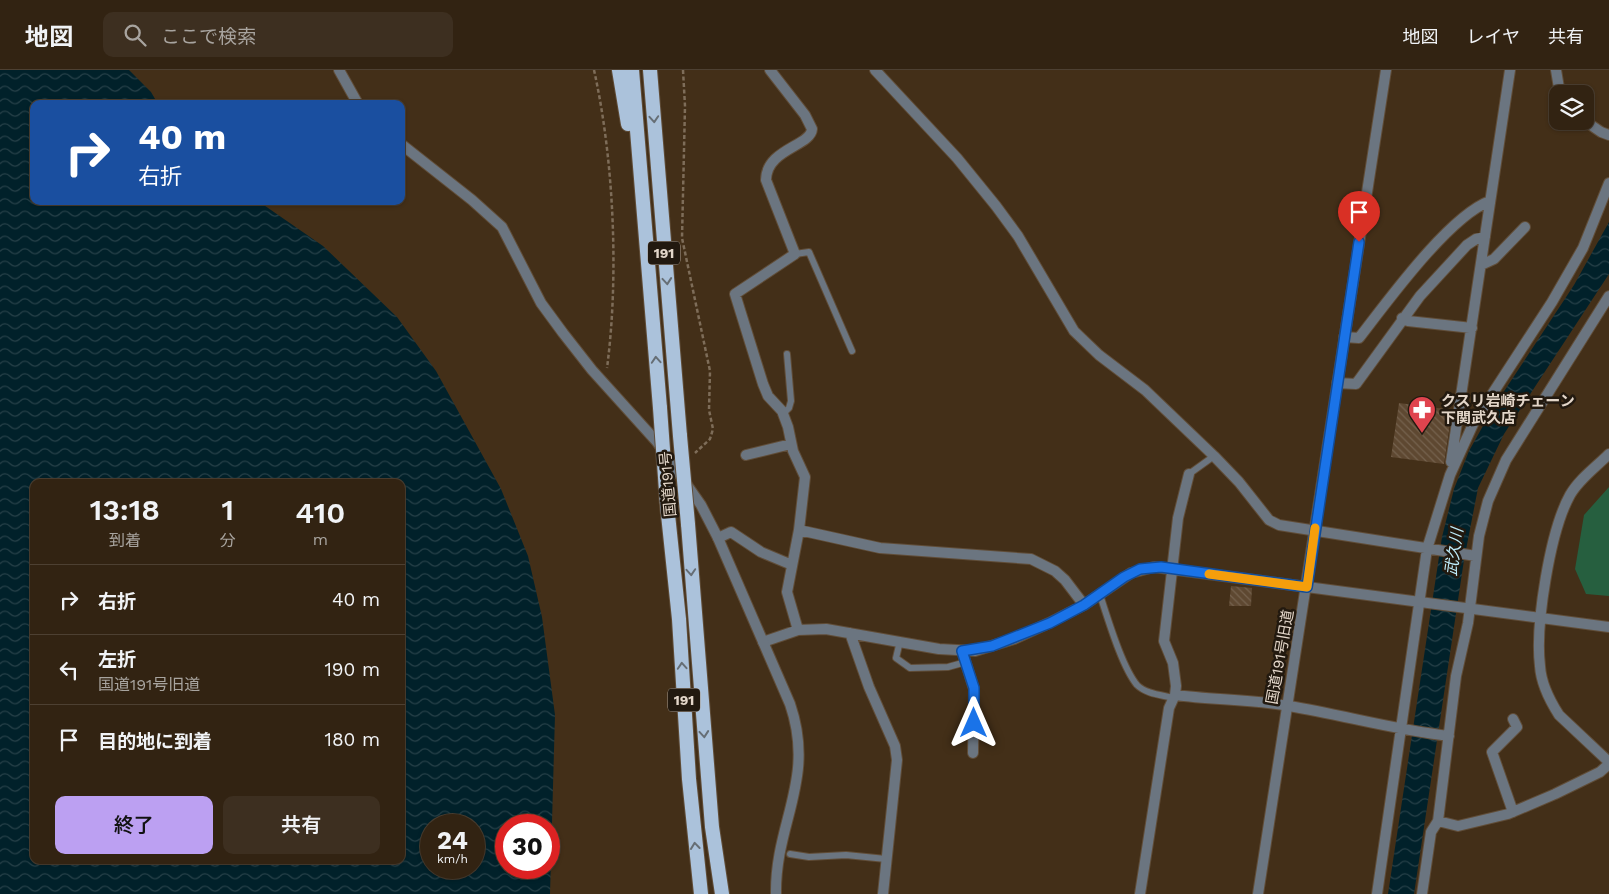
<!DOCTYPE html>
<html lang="ja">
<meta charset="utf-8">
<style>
:root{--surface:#322312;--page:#3d2f20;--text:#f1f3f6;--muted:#a8a49f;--line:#4d4032;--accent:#bca0f2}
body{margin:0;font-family:"Work Sans","Noto Sans JP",sans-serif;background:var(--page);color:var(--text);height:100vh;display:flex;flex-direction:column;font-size:19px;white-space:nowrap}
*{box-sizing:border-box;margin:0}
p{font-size:16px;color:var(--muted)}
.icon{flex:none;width:28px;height:28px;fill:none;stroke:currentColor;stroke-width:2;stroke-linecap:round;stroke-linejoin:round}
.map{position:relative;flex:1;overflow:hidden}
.panel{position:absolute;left:30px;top:409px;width:375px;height:385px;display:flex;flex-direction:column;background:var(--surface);border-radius:10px;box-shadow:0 1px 4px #0004,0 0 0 1px var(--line)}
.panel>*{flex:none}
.guide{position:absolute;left:30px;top:30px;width:375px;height:105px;border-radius:10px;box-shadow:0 1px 4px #0004,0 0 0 1px var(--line);background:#1a4fa0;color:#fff;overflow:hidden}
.tools{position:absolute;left:1549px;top:15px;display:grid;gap:10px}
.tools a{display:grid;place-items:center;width:45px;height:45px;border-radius:10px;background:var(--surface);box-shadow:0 1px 4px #0004,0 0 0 1px var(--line);font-size:25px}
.speed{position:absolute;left:420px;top:744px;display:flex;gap:10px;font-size:25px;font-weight:700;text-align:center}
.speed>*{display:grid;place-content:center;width:65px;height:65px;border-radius:50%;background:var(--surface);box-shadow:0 1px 4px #0004,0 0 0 1px var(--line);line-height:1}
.speed small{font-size:12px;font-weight:400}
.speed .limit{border:8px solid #d22;background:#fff;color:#111}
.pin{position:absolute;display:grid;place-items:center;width:42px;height:42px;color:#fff;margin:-51px -21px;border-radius:50% 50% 50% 0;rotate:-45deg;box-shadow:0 0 5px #0007}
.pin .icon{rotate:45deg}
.me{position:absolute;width:55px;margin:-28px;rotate:0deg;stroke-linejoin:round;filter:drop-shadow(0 0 4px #0008)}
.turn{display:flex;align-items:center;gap:18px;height:105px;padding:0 25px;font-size:22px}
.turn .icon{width:65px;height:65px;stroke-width:2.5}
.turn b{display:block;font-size:35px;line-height:42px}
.eta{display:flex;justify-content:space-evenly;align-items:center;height:85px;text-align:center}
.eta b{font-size:30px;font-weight:600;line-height:35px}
.action{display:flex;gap:10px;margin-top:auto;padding:10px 25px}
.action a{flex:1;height:58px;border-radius:10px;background:var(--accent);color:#111;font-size:20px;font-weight:600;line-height:58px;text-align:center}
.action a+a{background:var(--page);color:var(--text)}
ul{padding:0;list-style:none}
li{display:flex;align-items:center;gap:15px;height:70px;padding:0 25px;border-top:1px solid var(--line)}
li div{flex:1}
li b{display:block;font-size:19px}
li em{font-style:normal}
header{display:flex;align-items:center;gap:30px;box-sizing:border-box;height:70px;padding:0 25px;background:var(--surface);border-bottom:1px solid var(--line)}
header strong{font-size:24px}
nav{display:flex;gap:28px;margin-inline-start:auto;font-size:18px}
.search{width:350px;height:45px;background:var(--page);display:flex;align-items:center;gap:12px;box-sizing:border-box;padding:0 18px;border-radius:10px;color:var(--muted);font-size:19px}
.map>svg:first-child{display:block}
.green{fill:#265f3f}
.water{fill:url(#water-waves);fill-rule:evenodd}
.building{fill:url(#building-back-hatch)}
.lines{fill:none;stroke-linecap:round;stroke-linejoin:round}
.service-casing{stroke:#604d38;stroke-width:8}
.minor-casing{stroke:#604d38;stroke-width:12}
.tertiary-casing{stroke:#604d38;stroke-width:12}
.trunk-casing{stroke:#604d38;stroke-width:16}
.path{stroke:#7e6d59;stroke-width:2.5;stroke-dasharray:4 2.5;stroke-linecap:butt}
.service{stroke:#6b7580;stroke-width:6}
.minor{stroke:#6b7580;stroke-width:10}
.tertiary{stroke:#6b7580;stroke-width:10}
.trunk{stroke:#abc2db;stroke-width:14}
.trunk-bridge-casing{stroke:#604d38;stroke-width:16;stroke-linecap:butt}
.trunk-bridge{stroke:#abc2db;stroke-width:14}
.oneway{stroke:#666e75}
.route-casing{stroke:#114b97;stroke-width:12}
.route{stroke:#1a73e8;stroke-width:9}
.slow{stroke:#f59e0b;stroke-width:9}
.labels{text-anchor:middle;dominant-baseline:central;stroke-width:5;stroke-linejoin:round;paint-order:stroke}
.shield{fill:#22190f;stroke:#a99d91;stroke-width:1}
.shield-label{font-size:14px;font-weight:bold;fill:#e3d6c9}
.poi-label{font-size:15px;font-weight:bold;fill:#e3d6c9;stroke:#22190f;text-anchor:start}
.street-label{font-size:15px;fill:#e3d6c9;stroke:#22190f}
.water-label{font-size:16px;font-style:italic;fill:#beedfc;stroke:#22190f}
</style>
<header>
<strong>地図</strong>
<div class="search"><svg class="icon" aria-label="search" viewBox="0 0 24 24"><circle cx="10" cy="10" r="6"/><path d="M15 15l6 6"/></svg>ここで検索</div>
<nav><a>地図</a><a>レイヤ</a><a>共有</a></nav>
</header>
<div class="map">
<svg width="1609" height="824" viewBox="0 0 1609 824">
<defs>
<pattern id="water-waves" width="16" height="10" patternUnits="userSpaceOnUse" patternTransform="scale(1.25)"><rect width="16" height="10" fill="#01212a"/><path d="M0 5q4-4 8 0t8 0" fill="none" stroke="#264048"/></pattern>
<pattern id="building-back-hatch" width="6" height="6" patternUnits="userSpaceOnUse" patternTransform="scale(1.25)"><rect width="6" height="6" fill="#5e4831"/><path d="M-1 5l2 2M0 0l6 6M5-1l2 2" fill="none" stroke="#75624e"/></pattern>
</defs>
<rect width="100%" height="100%" fill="#432f18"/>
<path class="green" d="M1609,417V526L1586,524L1575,499L1584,445Z"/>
<path class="water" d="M0,0H129L151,22L158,34H34V131H258L323,176L397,247L436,301L501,419L528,486L542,547L555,645L550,824H0ZM34,412H401V790H34ZM431,755H474V798H431ZM506,755H549V798H506Z
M1609,152V204L1504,364L1478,418L1464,490L1414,824H1388L1442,467L1454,419L1469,381L1493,338L1574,215Z"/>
<path class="building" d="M1399,333L1452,340L1444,394L1391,387Z
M1231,516L1252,518L1251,536H1229Z"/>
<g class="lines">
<defs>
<path id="service" d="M795,184L809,182L852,281
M783,344L789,338L791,331L787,284
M1189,404L1214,386
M1100,525C1108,549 1122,597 1137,615C1146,624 1162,625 1173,628
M900,571L896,588L910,598L948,597L966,592
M790,784L809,787L846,785L886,789"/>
<path id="minor" d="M770,0L805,45L812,59C811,76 766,79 766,110L795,184L735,224L763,314L768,326L782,341L788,357L793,381L805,407L799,460L787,522L798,560
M875,0L957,88L996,136L1018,166L1074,261L1099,285L1145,320L1214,386L1239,412L1269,450L1279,455L1476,486
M1556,0L1560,24
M1585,51L1601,62L1609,65
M1481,195L1494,189L1525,157
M1402,248L1408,251L1472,258
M1344,267L1359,268C1387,232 1449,146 1490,131
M1337,313L1356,314L1420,226L1467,175L1476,169L1485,167
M746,385L791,374
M1451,392L1510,0
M799,460L880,478L1031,489L1055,501L1065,510L1084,535
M718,468L731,462L761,482L792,495
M850,563L869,617L895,676L897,690L883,824
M763,572L798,560L826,559L939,579L975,581L1014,569L1049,553L1084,535L1131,503L1154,497L1307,517
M962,581L974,619L973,683
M1175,625C1213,630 1251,629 1289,636C1343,645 1395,660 1449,666
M1513,649L1517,657L1492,682L1513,742
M1438,751L1458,756L1508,744L1555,724L1600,702L1609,694
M1140,824L1169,638L1175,625L1176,616L1173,593L1164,571L1178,448L1189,404
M1377,824L1427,479L1450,405L1474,352L1552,232L1583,178L1609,113
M1422,824L1431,762L1438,751L1456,606L1468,553L1479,466L1488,431L1506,390L1609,226"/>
<path id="tertiary" d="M339,0L358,34
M401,74L472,130L502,157L541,233L563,263L592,300L657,372L701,435L718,468L790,634C816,710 775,752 776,824
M1609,384C1596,397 1579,409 1570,425C1550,461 1535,555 1540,596C1541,613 1550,631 1559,645L1609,692
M1307,517L1609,557
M1258,824L1386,0"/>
<path id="trunk" d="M619,0L628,54
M632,0L660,338
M650,0L680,366
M667,435L679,549L689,709L701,824
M688,454L712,757L722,824"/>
</defs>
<use href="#service" class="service-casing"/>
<use href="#minor" class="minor-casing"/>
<use href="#tertiary" class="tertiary-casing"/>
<use href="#trunk" class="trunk-casing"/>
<path class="path" d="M594,0C614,90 619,207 607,298
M683,0L685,36L682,168L710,301L709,340L713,359L710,369L695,383"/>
<use href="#service" class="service"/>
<use href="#minor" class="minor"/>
<use href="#tertiary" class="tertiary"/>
<use href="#trunk" class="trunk"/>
<defs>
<path id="trunk-bridge" d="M660,338L667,435
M680,366L688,454"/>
</defs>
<use href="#trunk-bridge" class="trunk-bridge-casing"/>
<use href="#trunk-bridge" class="trunk-bridge"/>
</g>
<defs><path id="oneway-chevron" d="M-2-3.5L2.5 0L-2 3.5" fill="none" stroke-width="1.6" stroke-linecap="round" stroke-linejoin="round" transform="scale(1.25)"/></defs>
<g class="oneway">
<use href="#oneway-chevron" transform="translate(654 49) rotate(86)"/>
<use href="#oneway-chevron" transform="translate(667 211) rotate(85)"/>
<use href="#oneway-chevron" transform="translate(656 290) rotate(-94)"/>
<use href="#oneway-chevron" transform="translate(691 502) rotate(86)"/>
<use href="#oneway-chevron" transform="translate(682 596) rotate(-94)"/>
<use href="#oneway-chevron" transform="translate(704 664) rotate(85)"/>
<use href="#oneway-chevron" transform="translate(695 776) rotate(-96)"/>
</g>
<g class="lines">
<defs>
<path id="route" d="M974,653V618L962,581L992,576L1050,553L1084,535L1124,507L1140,499L1161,497L1307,517L1359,172"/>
</defs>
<use href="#route" class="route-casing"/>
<use href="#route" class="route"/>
<path class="slow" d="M1209,504L1307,517L1315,458"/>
</g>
<defs>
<symbol id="pharmacy-pin" viewBox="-11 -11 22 30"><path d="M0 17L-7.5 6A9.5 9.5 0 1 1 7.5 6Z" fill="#e0444e" stroke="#22190f"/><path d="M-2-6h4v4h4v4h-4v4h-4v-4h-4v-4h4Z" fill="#fff"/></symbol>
</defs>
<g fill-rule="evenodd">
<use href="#pharmacy-pin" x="1406" y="324" width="32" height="43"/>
</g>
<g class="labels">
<g class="shield">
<rect x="648" y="171.5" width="32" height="23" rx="4"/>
<rect x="668" y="618.5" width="32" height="23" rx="4"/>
</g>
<g class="shield-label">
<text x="664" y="183">191</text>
<text x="684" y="630">191</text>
</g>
<g class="poi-label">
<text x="1441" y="331">クスリ岩崎チェーン<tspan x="1441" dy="17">下関武久店</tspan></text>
</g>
<g class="street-label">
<text transform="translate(668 414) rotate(-95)">国道191号</text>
<text transform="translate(1280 587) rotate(-80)">国道191号旧道</text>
</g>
<g class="water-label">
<text transform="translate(1454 482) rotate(-82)">武久川</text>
</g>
</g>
</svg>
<div class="tools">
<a><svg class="icon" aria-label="layers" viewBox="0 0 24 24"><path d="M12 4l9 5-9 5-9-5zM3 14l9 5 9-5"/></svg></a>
</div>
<div class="speed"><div>24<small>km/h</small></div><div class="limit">30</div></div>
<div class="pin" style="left:1359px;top:172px;background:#d93025"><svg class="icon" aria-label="arrive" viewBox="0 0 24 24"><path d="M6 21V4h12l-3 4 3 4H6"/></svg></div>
<svg class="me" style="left:974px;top:653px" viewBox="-20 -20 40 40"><path d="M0-17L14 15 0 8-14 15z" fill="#1a73e8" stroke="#fff" stroke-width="4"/></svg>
<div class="guide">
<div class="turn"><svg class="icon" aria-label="right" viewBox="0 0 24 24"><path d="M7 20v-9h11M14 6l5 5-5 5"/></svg><div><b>40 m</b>右折</div></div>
</div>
<section class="panel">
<div class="eta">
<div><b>13:18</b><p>到着</p></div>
<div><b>1</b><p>分</p></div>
<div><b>410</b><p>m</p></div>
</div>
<ul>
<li><svg class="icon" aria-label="right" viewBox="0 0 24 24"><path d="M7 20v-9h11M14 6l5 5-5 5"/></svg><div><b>右折</b></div><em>40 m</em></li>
<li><svg class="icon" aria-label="left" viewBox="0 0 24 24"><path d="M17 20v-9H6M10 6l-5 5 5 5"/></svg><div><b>左折</b><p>国道191号旧道</p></div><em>190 m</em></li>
<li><svg class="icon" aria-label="arrive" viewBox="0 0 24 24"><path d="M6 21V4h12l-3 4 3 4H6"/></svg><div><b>目的地に到着</b></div><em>180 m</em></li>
</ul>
<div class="action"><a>終了</a><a>共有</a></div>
</section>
</div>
